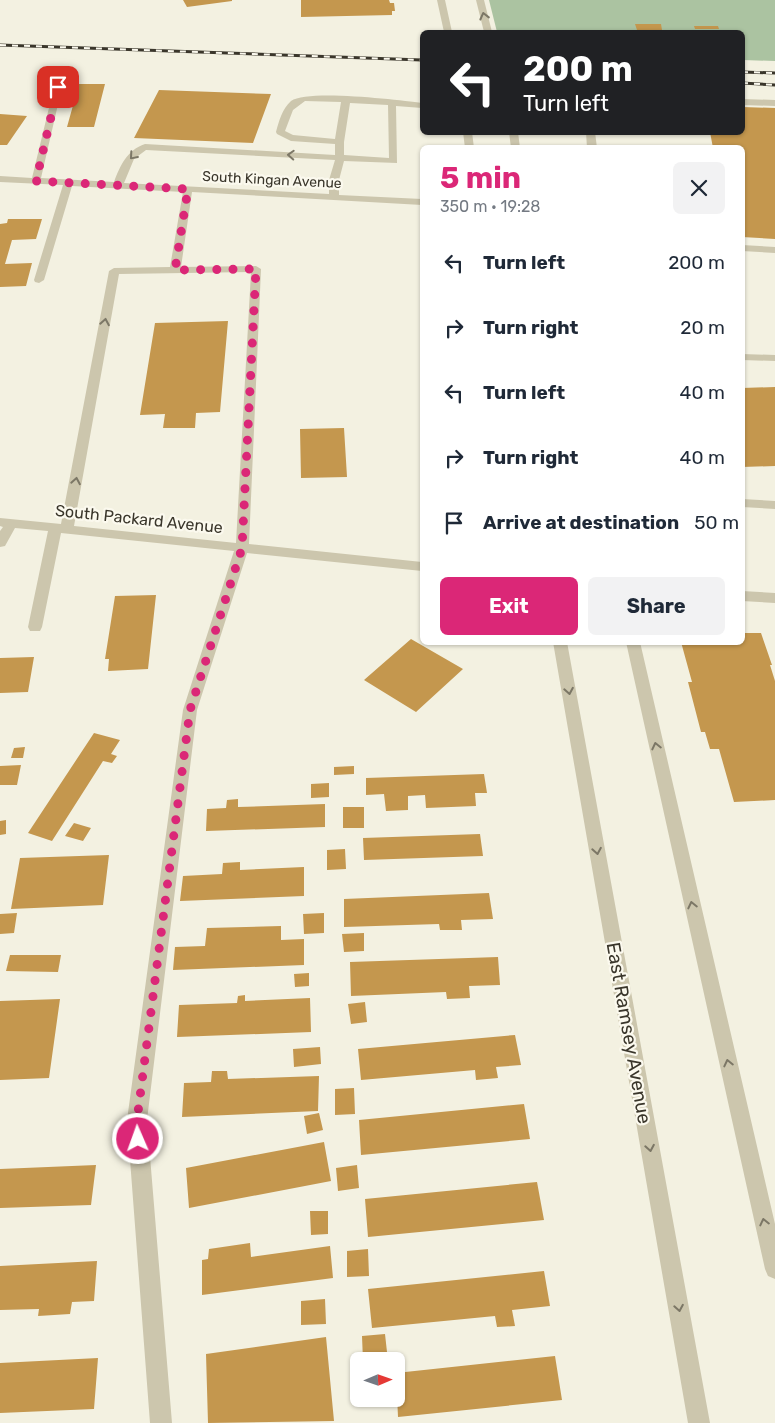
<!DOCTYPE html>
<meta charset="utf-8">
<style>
:root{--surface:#fff;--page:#f2f2f3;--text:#1f2937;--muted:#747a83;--accent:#db2777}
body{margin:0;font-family:Rubik,sans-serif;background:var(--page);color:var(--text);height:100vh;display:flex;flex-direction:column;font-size:19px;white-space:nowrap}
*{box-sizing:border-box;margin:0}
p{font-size:16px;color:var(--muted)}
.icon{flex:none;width:28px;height:28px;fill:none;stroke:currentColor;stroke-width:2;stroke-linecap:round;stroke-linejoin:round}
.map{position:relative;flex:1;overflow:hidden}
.side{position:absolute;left:420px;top:145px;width:325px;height:500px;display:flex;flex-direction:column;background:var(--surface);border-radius:8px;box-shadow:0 1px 4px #0004}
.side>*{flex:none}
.hud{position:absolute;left:420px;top:30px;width:325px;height:105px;border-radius:8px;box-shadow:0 1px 4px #0004;background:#202124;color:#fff;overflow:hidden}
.needle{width:32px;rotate:88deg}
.controls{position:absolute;left:350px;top:1352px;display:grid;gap:10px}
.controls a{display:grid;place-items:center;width:55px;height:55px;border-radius:8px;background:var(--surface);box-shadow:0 1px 4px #0004;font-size:25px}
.pin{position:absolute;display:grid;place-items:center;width:42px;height:42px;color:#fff;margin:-21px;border-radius:10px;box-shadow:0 2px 8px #0006}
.me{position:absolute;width:55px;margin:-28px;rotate:358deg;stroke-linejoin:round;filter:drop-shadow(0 0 4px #0008)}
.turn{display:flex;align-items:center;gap:18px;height:105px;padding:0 20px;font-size:22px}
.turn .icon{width:65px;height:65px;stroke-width:2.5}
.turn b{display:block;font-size:35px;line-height:42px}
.round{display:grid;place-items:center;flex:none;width:52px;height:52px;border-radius:8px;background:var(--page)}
.headline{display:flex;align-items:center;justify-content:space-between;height:85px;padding:0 20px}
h1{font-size:30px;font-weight:700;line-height:38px;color:var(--accent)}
.button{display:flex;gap:10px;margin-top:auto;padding:10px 20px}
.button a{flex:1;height:58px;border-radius:8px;background:var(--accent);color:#fff;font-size:20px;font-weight:700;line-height:58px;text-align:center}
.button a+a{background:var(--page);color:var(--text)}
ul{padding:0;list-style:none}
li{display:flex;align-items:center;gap:15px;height:65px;padding:0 20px}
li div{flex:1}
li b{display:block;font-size:19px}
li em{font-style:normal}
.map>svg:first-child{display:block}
.green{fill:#abc3a1}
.building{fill:#c4974e}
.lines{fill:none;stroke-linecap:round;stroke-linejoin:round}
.minor{fill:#ccc6ad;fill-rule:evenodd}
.rail-casing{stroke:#3a362b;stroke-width:3}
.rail{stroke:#fbf9ee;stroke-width:2;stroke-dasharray:6;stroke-linecap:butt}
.oneway{stroke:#7c7766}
.route{stroke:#db2777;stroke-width:9;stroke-dasharray:0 16.2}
.labels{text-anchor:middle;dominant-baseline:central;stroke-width:4.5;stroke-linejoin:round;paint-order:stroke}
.far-street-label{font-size:14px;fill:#3a362b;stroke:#fbf9ee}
.street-label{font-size:16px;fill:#3a362b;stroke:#fbf9ee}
.near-street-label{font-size:19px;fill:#3a362b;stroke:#fbf9ee}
</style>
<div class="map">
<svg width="775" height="1423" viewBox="0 0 775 1423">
<rect width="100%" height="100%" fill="#f3f1e1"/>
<path class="green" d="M489,0H775V61L743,60L742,32H497Z"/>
<path class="building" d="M183,0H232V1L187,7Z
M301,0H389L390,3H394L395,11H392V15L301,17Z
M635,24H661L662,30H637Z
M694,26H718L719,29H695Z
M79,84H105L94,127H67Z
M159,90L271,94L253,143L134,138Z
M742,107L775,108V239L742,237V148H713L710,132H742Z
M0,114L27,116L7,145H0Z
M8,219H42L36,239L12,240L5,264L32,263L26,286L0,287V224L7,223Z
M228,321L220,412L196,413L195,428H163L165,414L140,415L155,323Z
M775,387V466L742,467V388Z
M344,428L347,477L301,478L300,429Z
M156,595L148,669L108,671L109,659H105L115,596Z
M742,633H761L772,665H770L775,681V800L734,802L719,749H710L705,732H701L688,682H692L681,642H742Z
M411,639L463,669L416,712L364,680Z
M34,657L28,692L0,693V658Z
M94,733L120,740L111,754L117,756L112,763L103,761L52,841L28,833Z
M25,747L23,758H11L14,748Z
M21,765L17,785H0V766Z
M354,766V774L334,775V767Z
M484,774L487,793H475L476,806L426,808L425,795L408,796V810L386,811L384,794L366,795V778Z
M329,783V797L311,798V784Z
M238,799V807L325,804V827L206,831L207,809L226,808L227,800Z
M343,807H364V828H343Z
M6,820V834L0,835V821Z
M74,823L91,828L83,841L65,836Z
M480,834L483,856L364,860L363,838Z
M345,849L346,869L327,870V850Z
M109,855L103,905L11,909L20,858Z
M240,862V870L304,867V896L180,901L183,876L222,874L223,863Z
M489,893L493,919L461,920L462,930H440L439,924L344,927V899Z
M17,913L14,933L0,934V914Z
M324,913V933L304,934L303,914Z
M281,926V940L304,939V965L173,970L175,947L205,946L207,928Z
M364,933V951L344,952L342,934Z
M10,955H61L58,972L6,971Z
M498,957L500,985L469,986L470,998L447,999L446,992L351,996L350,962Z
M309,973V986L295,987L294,974Z
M245,995V1001L310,998L311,1032L177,1037L179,1005L237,1003L238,996Z
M60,999L49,1078L0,1080V1001Z
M365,1002L367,1022L351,1024L348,1004Z
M515,1035L521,1065L496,1067L498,1078L476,1080L475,1070L361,1080L358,1049Z
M320,1047L321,1064L294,1067L293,1049Z
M212,1071H227L228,1079L319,1076L318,1111L182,1117L184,1083L211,1082Z
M354,1088L355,1114L335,1115V1089Z
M524,1104L530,1139L361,1155L359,1120Z
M319,1113L323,1130L307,1134L304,1116Z
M324,1142L331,1181L189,1208L186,1168Z
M96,1165L91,1205L0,1208V1169Z
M357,1165L359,1188L338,1191L336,1168Z
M537,1182L544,1220L368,1237L365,1199Z
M310,1211H328V1234L311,1235Z
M250,1243L251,1257L330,1246L333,1278L202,1295V1260L208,1259L209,1249Z
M368,1249L369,1276L347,1277V1251Z
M97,1261L94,1301L72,1302L70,1314L38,1316L39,1309L0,1310V1266Z
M544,1271L550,1306L512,1310L515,1326L497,1327L495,1316L372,1328L368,1289Z
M325,1299L326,1324L301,1325V1301Z
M385,1334L388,1361H363L362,1336Z
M326,1337L334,1421L208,1423L206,1354Z
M555,1356L562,1400L398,1417L396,1373Z
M98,1358L94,1409L0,1413V1363Z"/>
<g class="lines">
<path class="minor" d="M437,0H445L452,32H444Z
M476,0H484L492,32H484Z
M58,84L62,87L41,178L114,182C120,166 127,150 145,144L335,155V144L291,141L277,134L276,132C279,121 282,109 291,101C308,89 398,100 422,103V108L396,106L397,163L344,161L339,180V195L422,199V205L192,192L181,267L256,266L261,269L249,544L422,562V571L247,553L197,710L147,1120L172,1423H150L127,1120L183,710L234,551L61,533L42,627L40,631H30L28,627L48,531L15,528L5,546L0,547V531L3,527L0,526V518L61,524L109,271L114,268L170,267L183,192L72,186L44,280L39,283L35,282L34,280L63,185L0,182V176L32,178L54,87ZM305,101L341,102L335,139L293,135L285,131L293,110ZM350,103L388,105L389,158L344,155V142ZM146,150L335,160L329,180V194L124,183L134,159ZM251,272L236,543L74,526L119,274Z
M742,99L775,100V106L742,105Z
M463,132H472L474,148H465Z
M509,132H518L520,148H511Z
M586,132H595L597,148H587Z
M742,245L775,247V253L742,251Z
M742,354L775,355V361L742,360Z
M742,499L775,501V509L742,507Z
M742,591L775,593V603L742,601Z
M553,642H567L710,1423H688Z
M626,642H640L775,1224V1279L768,1276L765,1269Z"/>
<defs>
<path id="rail" d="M0,45L422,60
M742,72L775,73
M742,83L775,85"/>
</defs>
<use href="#rail" class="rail-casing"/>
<use href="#rail" class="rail"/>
</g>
<defs><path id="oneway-chevron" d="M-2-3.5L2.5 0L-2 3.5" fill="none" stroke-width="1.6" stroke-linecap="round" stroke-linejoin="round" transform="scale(1.25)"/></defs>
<g class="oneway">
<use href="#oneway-chevron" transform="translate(484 16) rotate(-104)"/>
<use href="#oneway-chevron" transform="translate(291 155) rotate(-177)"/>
<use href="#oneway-chevron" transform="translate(133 156) rotate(131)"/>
<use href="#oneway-chevron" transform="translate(105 322) rotate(-80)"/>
<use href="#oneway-chevron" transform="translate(76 481) rotate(-80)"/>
<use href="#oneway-chevron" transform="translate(569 691) rotate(80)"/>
<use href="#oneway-chevron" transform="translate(656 746) rotate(-103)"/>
<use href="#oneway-chevron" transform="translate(597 851) rotate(80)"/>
<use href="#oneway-chevron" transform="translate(692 905) rotate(-103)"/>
<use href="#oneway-chevron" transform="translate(728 1063) rotate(-103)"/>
<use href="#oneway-chevron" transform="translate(650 1148) rotate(80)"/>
<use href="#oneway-chevron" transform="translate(764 1222) rotate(-103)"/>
<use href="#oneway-chevron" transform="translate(679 1308) rotate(80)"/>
</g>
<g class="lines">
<path class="route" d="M58,87L36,181L188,189L175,270L256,269L242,548L190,710L137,1120L138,1139"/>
</g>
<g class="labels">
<g class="far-street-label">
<text transform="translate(272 180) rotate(3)">South Kingan Avenue</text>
</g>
<g class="street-label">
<text transform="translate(139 519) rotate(6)">South Packard Avenue</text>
</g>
<g class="near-street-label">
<text transform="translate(629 1033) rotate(80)">East Ramsey Avenue</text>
</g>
</g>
</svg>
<div class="controls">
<a><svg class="needle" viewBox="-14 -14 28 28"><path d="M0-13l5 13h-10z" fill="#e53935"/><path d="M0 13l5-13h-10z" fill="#747a83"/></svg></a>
</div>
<div class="pin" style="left:58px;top:87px;background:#d93025"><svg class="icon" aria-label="arrive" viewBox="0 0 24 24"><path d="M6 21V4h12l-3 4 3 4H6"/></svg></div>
<svg class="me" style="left:138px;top:1139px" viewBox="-20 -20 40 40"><circle r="17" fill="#db2777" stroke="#fff" stroke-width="3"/><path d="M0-11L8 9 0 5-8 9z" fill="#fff"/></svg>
<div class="hud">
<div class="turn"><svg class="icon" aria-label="left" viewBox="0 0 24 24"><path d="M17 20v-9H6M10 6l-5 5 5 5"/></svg><div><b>200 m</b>Turn left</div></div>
</div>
<section class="side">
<div class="headline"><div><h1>5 min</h1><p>350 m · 19:28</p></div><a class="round"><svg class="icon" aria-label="close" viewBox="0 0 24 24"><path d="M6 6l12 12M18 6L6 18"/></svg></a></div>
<ul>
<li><svg class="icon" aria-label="left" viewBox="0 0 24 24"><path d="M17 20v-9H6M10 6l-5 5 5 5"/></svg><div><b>Turn left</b></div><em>200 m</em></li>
<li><svg class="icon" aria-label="right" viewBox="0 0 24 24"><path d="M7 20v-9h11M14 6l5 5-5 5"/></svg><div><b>Turn right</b></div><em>20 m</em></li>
<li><svg class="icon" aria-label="left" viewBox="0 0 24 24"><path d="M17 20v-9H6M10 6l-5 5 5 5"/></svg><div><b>Turn left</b></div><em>40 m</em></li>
<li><svg class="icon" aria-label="right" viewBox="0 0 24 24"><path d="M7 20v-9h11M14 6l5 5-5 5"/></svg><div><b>Turn right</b></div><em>40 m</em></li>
<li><svg class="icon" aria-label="arrive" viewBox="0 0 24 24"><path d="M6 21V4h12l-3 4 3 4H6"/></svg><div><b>Arrive at destination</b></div><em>50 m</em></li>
</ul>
<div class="button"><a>Exit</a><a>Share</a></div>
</section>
</div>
